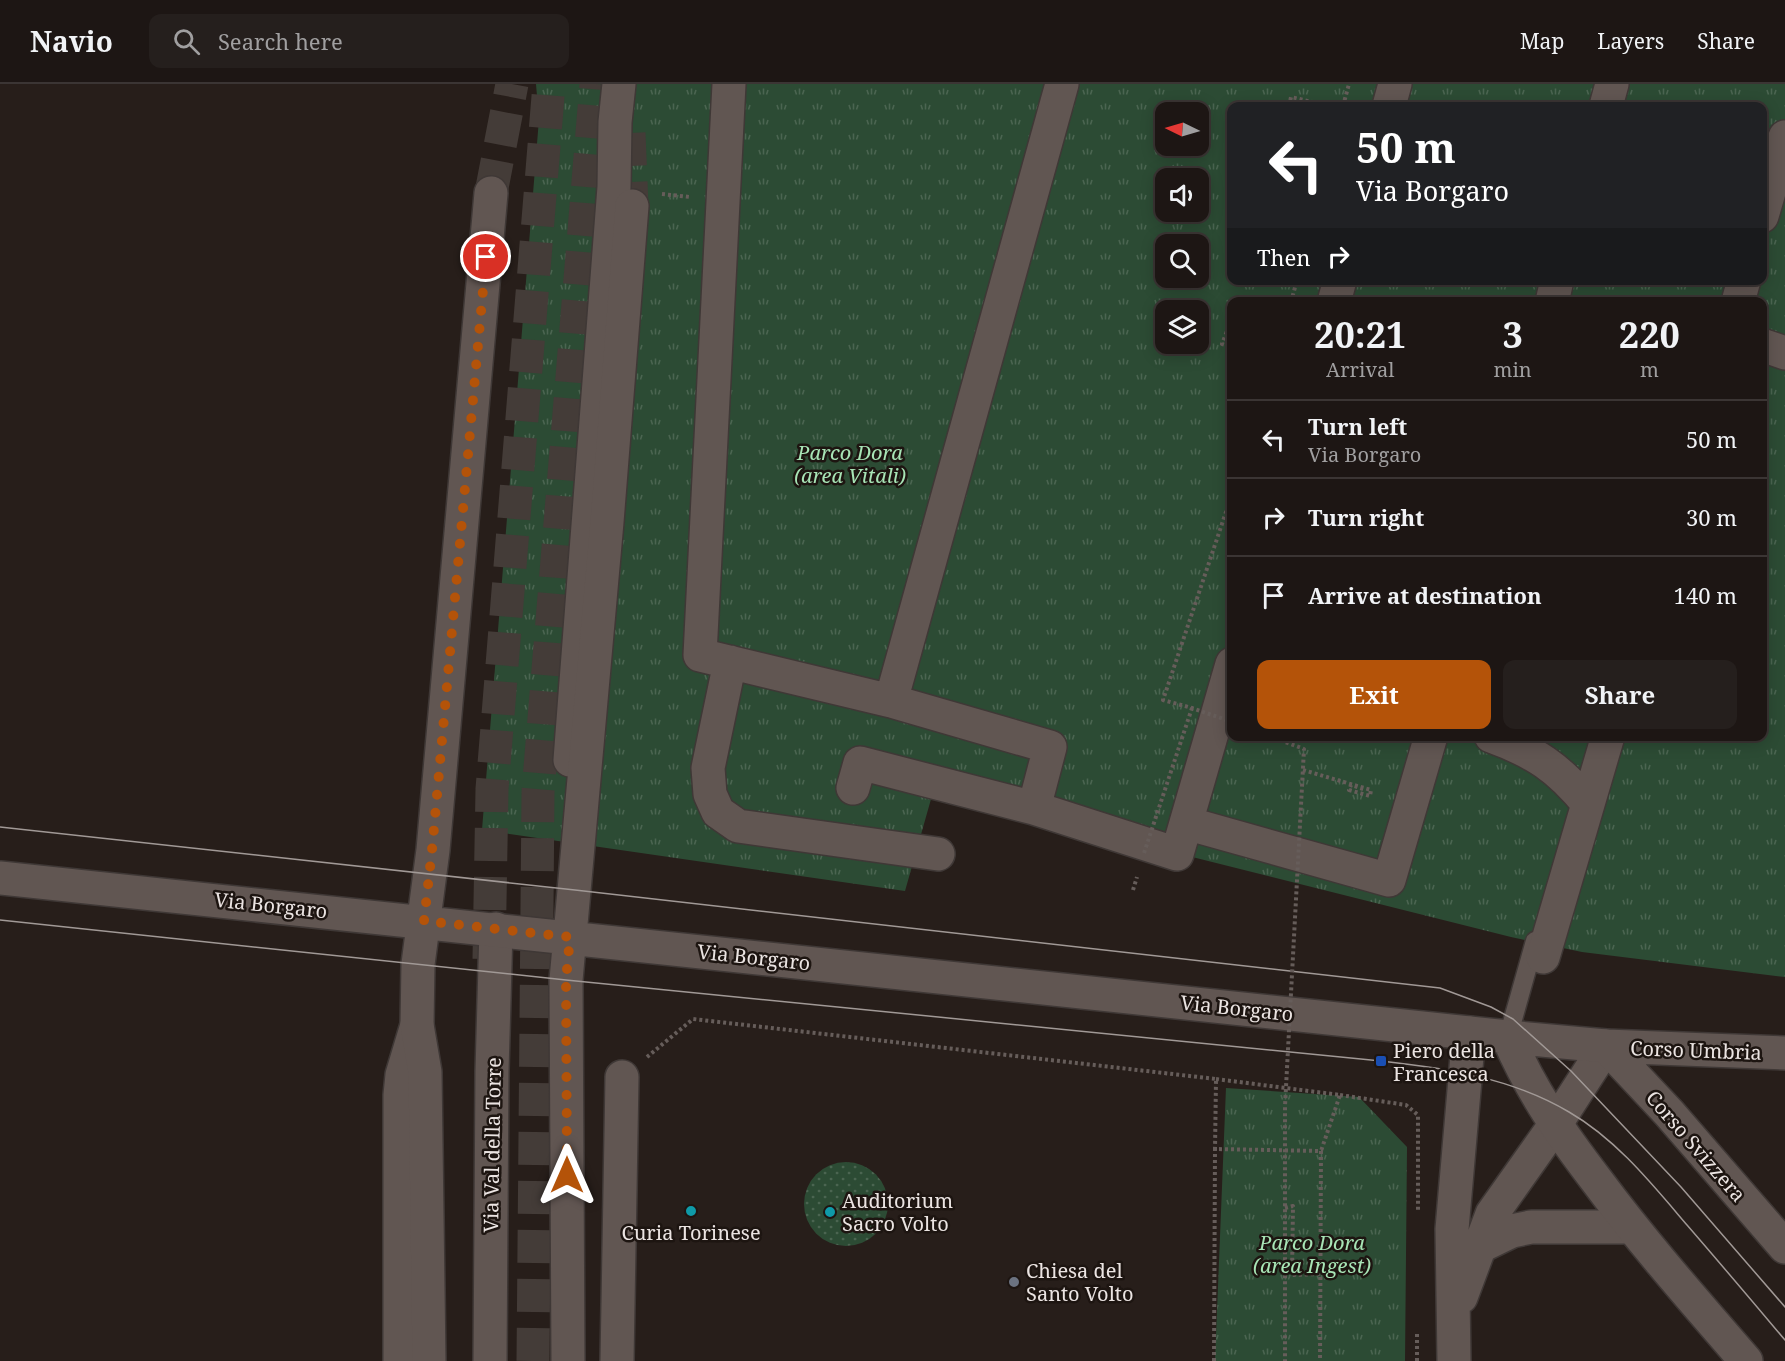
<!DOCTYPE html>
<style>
:root{--surface:#1d1614;--page:#251f1d;--text:#f1f3f6;--muted:#a09fa0;--line:#3b3534;--accent:#b45309}
body{margin:0;font-family:"Noto Serif",serif;background:var(--page);color:var(--text);height:100vh;display:flex;flex-direction:column;font-size:22px;white-space:nowrap}
*{box-sizing:border-box;margin:0}
p{font-size:20px;color:var(--muted)}
.icon{flex:none;width:33px;height:33px;fill:none;stroke:currentColor;stroke-width:2;stroke-linecap:round;stroke-linejoin:round}
.map{position:relative;flex:1;overflow:hidden}
.sheet{position:absolute;left:1227px;top:213px;width:540px;height:444px;display:flex;flex-direction:column;background:var(--surface);border-radius:12px;box-shadow:0 3px 15px #0003,0 0 0 2px var(--line)}
.sheet>*{flex:none}
.banner{position:absolute;left:1227px;top:18px;width:540px;height:183px;border-radius:12px;box-shadow:0 3px 15px #0003,0 0 0 2px var(--line);background:#202124;color:#fff;overflow:hidden}
.needle{width:39px;rotate:275deg}
.controls{position:absolute;left:1155px;top:18px;display:grid;gap:12px}
.controls a{display:grid;place-items:center;width:54px;height:54px;border-radius:12px;background:var(--surface);box-shadow:0 3px 15px #0003,0 0 0 2px var(--line);font-size:30px}
.pin{position:absolute;display:grid;place-items:center;width:51px;height:51px;color:#fff;margin:-26px;border:3px solid #fff;border-radius:50%;box-shadow:0 2px 6px #0007}
.me{position:absolute;width:66px;margin:-33px;rotate:0deg;stroke-linejoin:round;filter:drop-shadow(0 0 4px #0008)}
.turn{display:flex;align-items:center;gap:21px;height:126px;padding:0 30px;font-size:27px}
.turn .icon{width:78px;height:78px;stroke-width:2.5}
.turn b{display:block;font-size:42px;line-height:51px}
.then{display:flex;align-items:center;height:57px;padding:0 30px;background:#0003;gap:12px;font-size:22px}
.eta{display:flex;justify-content:space-evenly;align-items:center;height:102px;text-align:center}
.eta b{font-size:36px;font-weight:700;line-height:42px}
.button{display:flex;gap:12px;margin-top:auto;padding:12px 30px}
.button a{flex:1;height:69px;border-radius:12px;background:var(--accent);color:#fff;font-size:24px;font-weight:700;line-height:69px;text-align:center}
.button a+a{background:var(--page);color:var(--text)}
ul{padding:0;list-style:none}
li{display:flex;align-items:center;gap:18px;height:78px;padding:0 30px;border-top:2px solid var(--line)}
li div{flex:1}
li b{display:block;font-size:22px}
li em{font-style:normal}
header{display:flex;align-items:center;gap:36px;box-sizing:border-box;height:84px;padding:0 30px;background:var(--surface);border-bottom:2px solid var(--line)}
header strong{font-size:28px}
nav{display:flex;gap:33px;margin-inline-start:auto;font-size:21px}
.search{width:420px;height:54px;background:var(--page);display:flex;align-items:center;gap:15px;box-sizing:border-box;padding:0 21px;border-radius:12px;color:var(--muted);font-size:22px}
.map>svg:first-child{display:block}
.park{fill:url(#park-tufts);fill-rule:evenodd}
.garden{fill:url(#garden-dots)}
.lines{fill:none;stroke-linecap:round;stroke-linejoin:round}
.secondary-tunnel{stroke:#443c38;stroke-width:33;stroke-dasharray:33 16;stroke-linecap:butt}
.lane-casing{stroke:#3f3836;stroke-width:21}
.street-casing{stroke:#3f3836;stroke-width:36}
.secondary-casing{stroke:#3f3836;stroke-width:36}
.path{stroke:#665d5a;stroke-width:4;stroke-dasharray:3 3;stroke-linecap:butt}
.lane{stroke:#615652;stroke-width:18}
.street{stroke:#615652;stroke-width:33}
.secondary{stroke:#615652;stroke-width:33}
.tram{stroke:#a19996;stroke-width:1.5}
.path-bridge{stroke:#665d5a;stroke-width:4;stroke-dasharray:3 3;stroke-linecap:butt}
.route{stroke:#b45309;stroke-width:10;stroke-dasharray:0 18}
.transit-dot{fill:#1a4fb4;stroke:#1d1511;stroke-width:2}
.culture-dot{fill:#0f9aa8;stroke:#1d1511;stroke-width:2}
.worship-dot{fill:#6b7280;stroke:#1d1511;stroke-width:2}
.labels{text-anchor:middle;dominant-baseline:central;stroke-width:5;stroke-linejoin:round;paint-order:stroke}
.park-label{font-size:20px;font-style:italic;fill:#a8e5b6;stroke:#1d1511}
.street-label{font-size:20px;fill:#ebe4e2;stroke:#1d1511}
.poi-label{font-size:20px;fill:#ebe4e2;stroke:#1d1511;text-anchor:start}
</style>
<header>
<strong>Navio</strong>
<div class="search"><svg class="icon" aria-label="search" viewBox="0 0 24 24"><circle cx="10" cy="10" r="6"/><path d="M15 15l6 6"/></svg>Search here</div>
<nav><a>Map</a><a>Layers</a><a>Share</a></nav>
</header>
<div class="map">
<svg width="1785" height="1277" viewBox="0 0 1785 1277">
<defs>
<pattern id="park-tufts" width="24" height="20" patternUnits="userSpaceOnUse" patternTransform="scale(1.5)"><rect width="24" height="20" fill="#2c4b34"/><path d="M3 7l-1-3M5 7V3M7 7l1-3M15 17l-1-3M17 17v-4M19 17l1-3" fill="none" stroke="#4b6551"/></pattern>
<pattern id="garden-dots" width="8" height="8" patternUnits="userSpaceOnUse" patternTransform="scale(1.5)"><rect width="8" height="8" fill="#2c4b34"/><path d="M2 2h.1M6 6h.1" fill="none" stroke="#4b6551" stroke-width="1.8" stroke-linecap="round"/></pattern>
</defs>
<rect width="100%" height="100%" fill="#271e1a"/>
<path class="park" d="M536,0H1785V893L1582,868L1511,853L933,708L905,807L482,746L539,35ZM1232,22H1762V196H1232ZM1166,28H1198V62H1166ZM1166,94H1198V128H1166ZM1166,160H1198V194H1166ZM1232,218H1762V652H1232ZM1166,226H1198V260H1166Z
M1226,1004L1359,1013L1407,1063L1405,1277H1215Z"/>
<path class="garden" d="M804 1120a42 42 0 1 1 84 0a42 42 0 1 1-84 0Z"/>
<g class="lines">
<path class="secondary-tunnel" d="M629,49L632,122
M491,109L512,0
M489,875L492,705L549,0
M533,1277L538,708L596,0"/>
<defs>
<path id="lane" d="M1508,953L1535,857"/>
<path id="street" d="M729,0L700,571L891,617L1062,0
M1389,22L1395,0
M1606,22L1612,0
M1762,132L1785,53
M1334,218L1340,196
M1552,218L1557,196
M1738,218L1744,196
M1762,261L1785,269
M730,578L708,684L710,710L718,728L738,742L938,770
M891,617L1050,663L1034,724L1177,770L1232,580
M1491,652C1535,668 1559,684 1588,720L1543,873
M570,676L614,103L615,38L619,0
M853,704L860,679L1034,724
M1588,720L1608,652
M1186,739L1389,796L1431,652
M1479,1163L1512,1147L1531,1143H1631
M1461,1213L1492,1130L1555,1041L1606,962
M400,1277V1011L402,991L417,941
M490,1277L492,987L496,845
M617,1277L622,993
M1454,1277L1452,1145L1469,949"/>
<path id="secondary" d="M0,794L1508,953L1606,962L1785,969
M1508,953C1531,1007 1561,1050 1597,1097C1643,1159 1695,1218 1746,1277
M1606,962L1669,1029L1785,1163
M429,1277L425,988L417,941L418,880L433,766L491,109
M568,1277L566,896L607,438L632,122"/>
</defs>
<use href="#lane" class="lane-casing"/>
<use href="#street" class="street-casing"/>
<use href="#secondary" class="secondary-casing"/>
<path class="path" d="M1289,22L1291,13L1325,21
M1343,22L1349,0
M662,110L690,113
M1291,218L1297,196
M1232,248L1227,247L1222,260L1232,263
M1303,686L1371,706L1370,712L1349,706L1351,701L1366,706
M1133,806L1137,793
M647,973L693,935L1216,995L1215,1065
M1216,995L1340,1011L1321,1067
M1340,1011L1406,1021L1418,1031V1126
M1285,1124L1293,1122L1292,1191L1321,1190
M1214,1277L1215,1065L1321,1067L1320,1277
M1417,1277V1248"/>
<use href="#lane" class="lane"/>
<use href="#street" class="street"/>
<use href="#secondary" class="secondary"/>
<path class="tram" d="M0,743L575,806L1440,904L1491,923L1513,935L1571,987L1681,1103L1785,1223
M0,836L566,896L1381,977C1445,984 1512,994 1569,1028C1616,1055 1652,1100 1687,1141C1720,1179 1752,1217 1785,1256"/>
<path class="path-bridge" d="M1232,410L1163,616L1192,624L1232,638
M1269,652L1304,665L1285,1022V1277
M1144,769L1192,624"/>
</g>
<g class="lines">
<path class="route" d="M486,173L432,766L424,837L570,853L566,896L567,1091"/>
</g>
<rect class="transit-dot" x="1375" y="971" width="12" height="12" rx="3"/>
<g class="culture-dot">
<circle cx="691" cy="1127" r="6"/>
<circle cx="830" cy="1128" r="6"/>
</g>
<circle class="worship-dot" cx="1014" cy="1198" r="6"/>
<g class="labels">
<g class="park-label">
<text x="850" y="368">Parco Dora<tspan x="850" dy="23">(area Vitali)</tspan></text>
<text x="1312" y="1158">Parco Dora<tspan x="1312" dy="23">(area Ingest)</tspan></text>
</g>
<g class="street-label">
<text transform="translate(271 821) rotate(6)">Via Borgaro</text>
<text transform="translate(754 873) rotate(6)">Via Borgaro</text>
<text transform="translate(1237 924) rotate(6)">Via Borgaro</text>
<text transform="translate(1696 966) rotate(2)">Corso Umbria</text>
<text transform="translate(492 1061) rotate(-89)">Via Val della Torre</text>
<text transform="translate(1696 1062) rotate(49)">Corso Svizzera</text>
</g>
<g class="poi-label">
<text x="1393" y="966">Piero della<tspan x="1393" dy="23">Francesca</tspan></text>
<text x="842" y="1116">Auditorium<tspan x="842" dy="23">Sacro Volto</tspan></text>
<text x="691" y="1148" text-anchor="middle">Curia Torinese</text>
<text x="1026" y="1186">Chiesa del<tspan x="1026" dy="23">Santo Volto</tspan></text>
</g>
</g>
</svg>
<div class="controls">
<a><svg class="needle" viewBox="-14 -14 28 28"><path d="M0-13l5 13h-10z" fill="#e53935"/><path d="M0 13l5-13h-10z" fill="#a09fa0"/></svg></a>
<a><svg class="icon" aria-label="sound" viewBox="0 0 24 24"><path d="M4 9h4l5-4v14l-5-4H4zM17 9q2 3 0 6"/></svg></a>
<a><svg class="icon" aria-label="search" viewBox="0 0 24 24"><circle cx="10" cy="10" r="6"/><path d="M15 15l6 6"/></svg></a>
<a><svg class="icon" aria-label="layers" viewBox="0 0 24 24"><path d="M12 4l9 5-9 5-9-5zM3 14l9 5 9-5"/></svg></a>
</div>
<div class="pin" style="left:486px;top:173px;background:#d93025"><svg class="icon" aria-label="arrive" viewBox="0 0 24 24"><path d="M6 21V4h12l-3 4 3 4H6"/></svg></div>
<svg class="me" style="left:567px;top:1091px" viewBox="-20 -20 40 40"><path d="M0-17L14 15 0 8-14 15z" fill="#b45309" stroke="#fff" stroke-width="4"/></svg>
<div class="banner">
<div class="turn"><svg class="icon" aria-label="left" viewBox="0 0 24 24"><path d="M17 20v-9H6M10 6l-5 5 5 5"/></svg><div><b>50 m</b>Via Borgaro</div></div>
<div class="then">Then<svg class="icon" aria-label="right" viewBox="0 0 24 24"><path d="M7 20v-9h11M14 6l5 5-5 5"/></svg></div>
</div>
<section class="sheet">
<div class="eta">
<div><b>20:21</b><p>Arrival</p></div>
<div><b>3</b><p>min</p></div>
<div><b>220</b><p>m</p></div>
</div>
<ul>
<li><svg class="icon" aria-label="left" viewBox="0 0 24 24"><path d="M17 20v-9H6M10 6l-5 5 5 5"/></svg><div><b>Turn left</b><p>Via Borgaro</p></div><em>50 m</em></li>
<li><svg class="icon" aria-label="right" viewBox="0 0 24 24"><path d="M7 20v-9h11M14 6l5 5-5 5"/></svg><div><b>Turn right</b></div><em>30 m</em></li>
<li><svg class="icon" aria-label="arrive" viewBox="0 0 24 24"><path d="M6 21V4h12l-3 4 3 4H6"/></svg><div><b>Arrive at destination</b></div><em>140 m</em></li>
</ul>
<div class="button"><a>Exit</a><a>Share</a></div>
</section>
</div>
